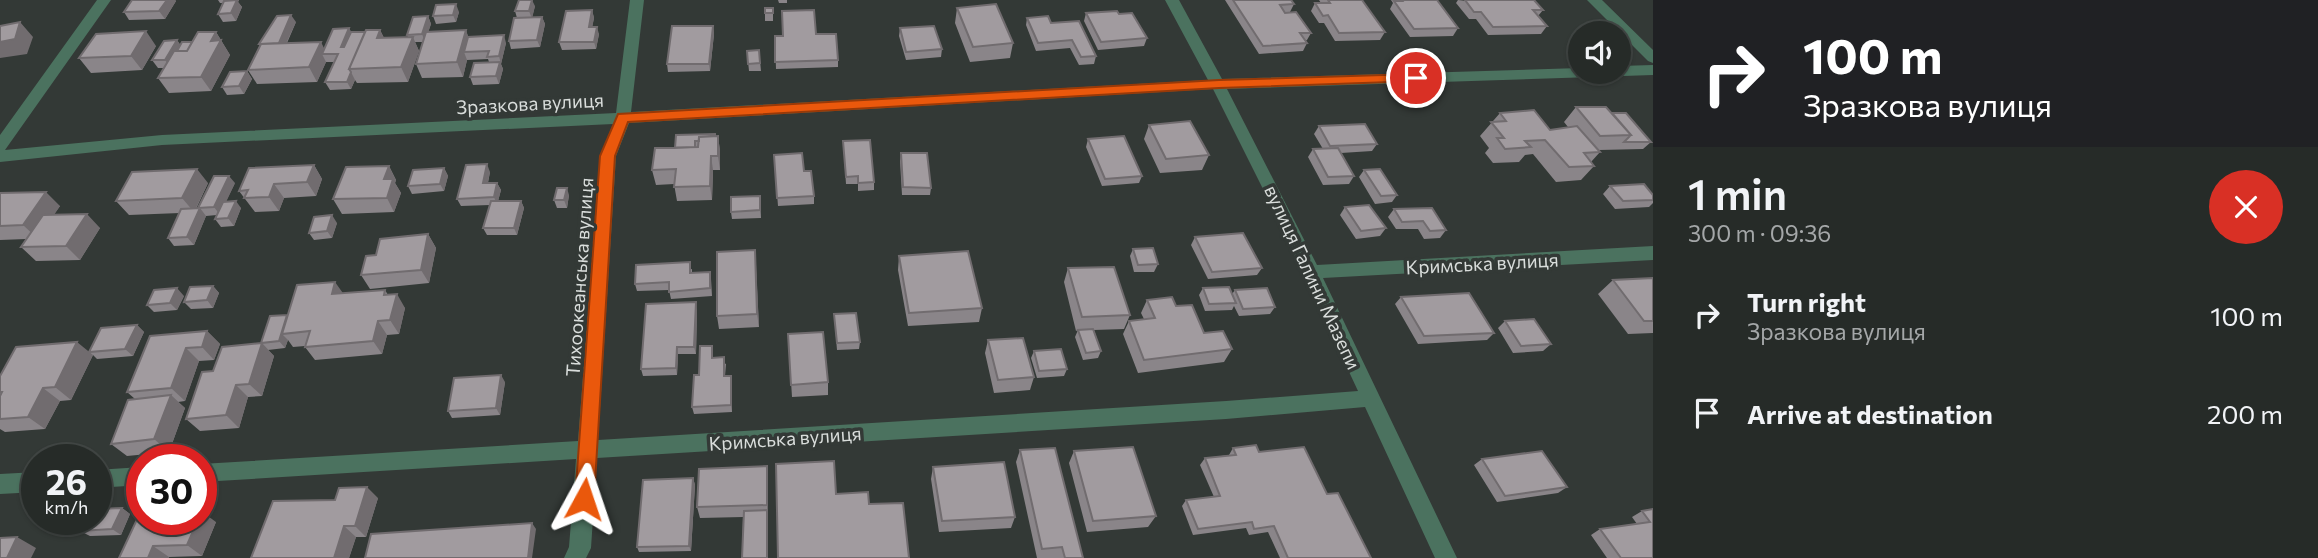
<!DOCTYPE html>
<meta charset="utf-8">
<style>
:root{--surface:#262b28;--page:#323734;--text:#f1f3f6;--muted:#a4a7a8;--line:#424745}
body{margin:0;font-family:Commissioner,sans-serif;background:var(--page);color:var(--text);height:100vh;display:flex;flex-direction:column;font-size:26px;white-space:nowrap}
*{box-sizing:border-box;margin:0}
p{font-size:23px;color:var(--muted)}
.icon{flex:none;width:38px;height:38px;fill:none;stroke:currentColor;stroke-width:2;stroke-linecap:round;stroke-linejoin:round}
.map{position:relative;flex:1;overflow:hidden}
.panel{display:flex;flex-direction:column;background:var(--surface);width:665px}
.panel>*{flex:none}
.banner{background:#202124;color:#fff;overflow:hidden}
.buttons{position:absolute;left:1568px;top:21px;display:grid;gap:14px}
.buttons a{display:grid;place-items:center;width:63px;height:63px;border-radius:50%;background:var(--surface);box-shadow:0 2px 5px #0004,0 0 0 2px var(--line);font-size:35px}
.speed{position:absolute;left:21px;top:444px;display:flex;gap:14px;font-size:35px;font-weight:700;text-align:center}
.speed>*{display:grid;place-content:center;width:91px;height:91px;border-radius:50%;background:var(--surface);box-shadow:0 2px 5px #0004,0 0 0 2px var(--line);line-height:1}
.speed small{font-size:18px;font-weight:400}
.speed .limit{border:10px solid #d22;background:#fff;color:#111}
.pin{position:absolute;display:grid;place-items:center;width:60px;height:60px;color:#fff;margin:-30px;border:4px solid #fff;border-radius:50%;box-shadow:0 2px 7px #0007}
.me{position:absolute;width:77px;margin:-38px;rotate:5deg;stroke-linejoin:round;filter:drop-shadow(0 0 5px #0008)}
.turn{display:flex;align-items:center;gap:24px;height:147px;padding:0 35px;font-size:32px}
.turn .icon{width:91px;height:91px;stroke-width:2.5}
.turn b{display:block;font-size:49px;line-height:60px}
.round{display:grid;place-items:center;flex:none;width:74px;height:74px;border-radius:37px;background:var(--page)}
.head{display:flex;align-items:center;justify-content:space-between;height:119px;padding:0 35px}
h1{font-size:42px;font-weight:600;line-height:52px}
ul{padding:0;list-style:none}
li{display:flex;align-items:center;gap:21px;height:98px;padding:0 35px}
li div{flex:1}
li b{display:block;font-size:26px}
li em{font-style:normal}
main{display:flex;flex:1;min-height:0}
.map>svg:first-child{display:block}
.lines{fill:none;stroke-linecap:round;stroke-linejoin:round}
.minor{fill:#4b725f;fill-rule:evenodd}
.wall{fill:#8a8589}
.shaded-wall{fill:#716c6f}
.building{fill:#a19b9f;stroke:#716c6f;stroke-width:2}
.route{fill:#ea580c;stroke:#983908;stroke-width:2}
.labels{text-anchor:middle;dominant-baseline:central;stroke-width:7;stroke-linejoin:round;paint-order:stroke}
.street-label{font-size:19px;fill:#d9dddb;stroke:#333936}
</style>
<main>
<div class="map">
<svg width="1653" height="558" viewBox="0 0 1653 558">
<rect width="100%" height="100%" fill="#333936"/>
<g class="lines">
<path class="minor" d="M97,0H111L5,150L162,135L616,113L630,0H644L631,112L1208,80L1165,0H1179L1222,79L1580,68V72H1619V66L1653,65V75L1227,89L1317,265L1653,246V260L1323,278L1457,558H1435L1365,407L1226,419L597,458L591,548L586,558H564L569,547L576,459L201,482V464L578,441L600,156L613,124L162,145L0,162V135ZM1213,89L1272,207L1358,391L1226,401L598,440L616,156L629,123Z
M1587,0H1602L1653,50V63L1648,61Z
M142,467V485L96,488V470Z
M37,472V492L0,494V474Z"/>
</g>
<path class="wall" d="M132,0H175L176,1L165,19L129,20L124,12Z
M218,0H239L238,2L242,7L236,21L223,22L218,14L223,3H220Z
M778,0H787V3H779Z
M1225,0H1291L1294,4L1290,12H1285L1311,33L1307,40L1305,41L1307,43L1303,51L1259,54Z
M1319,0H1362L1385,32L1380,40L1335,41L1324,23H1319L1311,11L1315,3H1321Z
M1391,0H1418L1458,28L1453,36L1410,37L1390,9L1393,3Z
M1458,0L1543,10L1538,16L1547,26L1541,34L1488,35L1476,19H1469L1456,3Z
M535,6L532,17H542L545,24L540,47L511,49L509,41L517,18L515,11Z
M765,8H773V21H765Z
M957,8L1013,43L1010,58L970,62L955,23Z
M592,10L594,18L592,27L599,34L596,49L562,50L559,42Z
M459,12L456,22L436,24L433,16Z
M1086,13L1119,14L1147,38L1144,46L1098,50L1084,21Z
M428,16L431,24L428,32L466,30L468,37L506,43L501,64L503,69L499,84L473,85L470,77L489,62L488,59L467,60L463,77L422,78L416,64L423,42H415L419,51L408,82L357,83L355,80L351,89L330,90L325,82L335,62H326L317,82L257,84L248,70L260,45L259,44L296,22L287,43L324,49L349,28L351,32L380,30L384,38L408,37L407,35Z
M1027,18L1051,23L1096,56L1094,64L1079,65L1070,48L1036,51L1026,25Z
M713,26L714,34L710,71L668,72L667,64Z
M900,28L942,49L941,57L906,60L899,36Z
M216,32L230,55L211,91L169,93L158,78L164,68H158L152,60L177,40L180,45L192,42Z
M816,34L838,60V67L776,69L775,36Z
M156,46L142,70L91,73L79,58Z
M759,50L761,71H749L747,51Z
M247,71L252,79L244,94L227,95L222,87Z
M1576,107L1612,113L1651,142L1643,149L1599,150L1600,152L1591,162L1594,166L1581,180L1556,182L1533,154L1525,155L1519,162L1493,163L1485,153L1489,148L1480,136L1500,113L1550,130L1568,127L1564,122Z
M1149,125L1209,155L1202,170L1160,173L1144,139Z
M1319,126L1377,144L1372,151L1341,153L1354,176L1349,184L1323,185L1308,157L1313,149H1323L1314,134Z
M715,136H718L720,151V170H713L712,200L677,201L674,184L656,185L652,170L675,148Z
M1088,139L1142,176L1139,183L1102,186L1086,147Z
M843,141L874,182V190L858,191V184H846Z
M901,153L931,188L930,195H902L900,161Z
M774,155L804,171L814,196V204L778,206Z
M314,165L322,179L316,196L284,198L279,211L255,212L239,191Z
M389,166L396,180L395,183L401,193L394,212L342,214L333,199Z
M444,168L448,176L444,191L412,194L408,186Z
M1364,170L1397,195L1392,202L1375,204L1359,177Z
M490,172L488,183H497L501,190L498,201H521L524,208L517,235H487L483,228L490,205L461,206L457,199Z
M208,183L196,209L198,208L235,183L226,201L241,208L234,226L221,227L215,219L217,215L206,216L194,245L174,246L168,238L180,213L129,215L116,201Z
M1610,186L1653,195V203L1649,207L1615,209L1603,194Z
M0,193L60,206L54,214L100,228L80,260L36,261L21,247L26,239L0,240Z
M569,195L567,208H557L554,200Z
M760,196L761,218L732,219L731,212Z
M1345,207L1386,228L1380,236L1356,239L1340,215Z
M1394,209L1446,230L1440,238L1424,239L1418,229H1396L1388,217Z
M337,223L332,238L314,240L309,233Z
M428,234L436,248L429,283L370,289L361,275L376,255Z
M1195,237L1262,268L1257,275L1208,279L1191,245Z
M1133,249L1158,264L1154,272H1134L1130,256Z
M755,250L759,327L719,329L717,316Z
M899,256L982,308L979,322L908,326L898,270Z
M1068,268L1130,315L1124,329L1094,330L1101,351L1098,358L1083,360L1075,337L1078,330L1076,331L1064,282Z
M692,269V273L711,279L712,296L671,299L669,290L637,291L635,284Z
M1653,278V333L1628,334L1598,294L1613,280Z
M213,286L219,293L213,308L191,309L184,302Z
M1203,288L1232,294L1235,290L1275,307L1270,314L1239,316L1234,306L1232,310L1205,311L1199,295Z
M385,290L388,295L405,308L399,334L387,335L382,354L315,360L305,347V346L293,347L288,340L285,348L268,350L274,356L262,396L248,397L239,428L200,431L186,419L262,343L288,315L343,293Z
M184,296L177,310L154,312L147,305Z
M1401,297L1494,333L1487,340L1418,344L1395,304Z
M1147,300L1176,306L1204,333L1232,349L1224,362L1138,373L1123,334L1129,321L1144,319L1141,313Z
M697,310L696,354H678L677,375L643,376L641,369Z
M834,314L860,342L859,349L837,350Z
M1505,321L1551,344L1543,351L1513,353L1498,328Z
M137,325L144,332L133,356L97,359L93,355L71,400L60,401L45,429L5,432L0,429V376L89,352Z
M207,331L220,344L214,360L199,361L185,401L178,402L185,408L169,452L127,456L111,444L135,399L127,392Z
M788,334L828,382V395L792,397Z
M988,340L1034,377L1030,390L994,393L985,353Z
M712,346L713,357L726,364L725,376L732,382V412L694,414L692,407L699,375Z
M1034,351L1067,369L1064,376L1037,378L1031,358Z
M505,382L500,415L452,418L448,411Z
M1233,448L1259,452L1327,494L1371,558H1280L1268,532L1249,535L1246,528L1193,535L1182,506L1186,500L1214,497L1200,465L1205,458L1229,455Z
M1020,450L1083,558H1037L1016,462Z
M1074,451L1156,516L1148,527L1087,532L1069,463Z
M1482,459L1567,487L1558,493L1497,502L1474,465Z
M933,467L1015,517L1011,528L939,532L931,479Z
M693,478L695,485L691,551L639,552L637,547Z
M768,478V558H742L743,517L700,518L697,507Z
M378,498L366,537H356L349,558H251Z
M122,508L130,514L121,535L90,536L80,531Z
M1653,509V558H1607L1591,535L1600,529L1637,524L1632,517L1642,511Z
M216,522L202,556L169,557V558H119Z"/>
<path class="shaded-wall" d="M167,0H175L176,1L165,19L159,11Z
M234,0H239L238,2L242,7L236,21L231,13Z
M532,0L535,6L532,19L529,11Z
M456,4L459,12L456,22L453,15Z
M592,10L594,18L591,34L589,27Z
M291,15L296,22L283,50L279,43Z
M428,16L431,24L425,42L422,34Z
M542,17L545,24L540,47L537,40Z
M20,22L33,37L27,54L0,58V42Z
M713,26L714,34L710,71L709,64Z
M597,27L599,34L596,49L594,42Z
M349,28L353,36L345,55L341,47Z
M380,30L387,44L377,38Z
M466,30L471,45L464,52L467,60L463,77L457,62Z
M146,31L156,46L142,70L131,56Z
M216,32L230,55L211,91L201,77L211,41Z
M504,35L506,43L501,64L499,56Z
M413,37L419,51L408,82L401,67Z
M177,40L183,48L171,68L165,60Z
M321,42L327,54H322L326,62L317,82L309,67Z
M500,62L503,69L499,84L496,76Z
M247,71L252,79L244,94L239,86Z
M351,72L355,80L351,89L347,82Z
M718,136L720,151V170L718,156Z
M711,156L713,170L712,200L710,186Z
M487,164L490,172L486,191L483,183Z
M314,165L322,179L316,196L307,182Z
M389,166L396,180L395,183L401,193L394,212L387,198L384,179Z
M444,168L448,176L444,191L440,184Z
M197,169L208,183L194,212L182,198Z
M229,176L235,183L220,215L214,207Z
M497,183L501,190L497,205L494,197Z
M274,184L284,198L279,211L269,197Z
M567,188L569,195L567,208L564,200Z
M46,192L60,206L38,239L23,225Z
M236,201L241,208L234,226L228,218Z
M521,201L524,208L517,235L514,228Z
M200,208L206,216L194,245L187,237Z
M87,214L100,228L80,260L66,246Z
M332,215L337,223L332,238L327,231Z
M428,234L436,248L429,283L421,270Z
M755,250L756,264L759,327L757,314Z
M335,282L345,296L332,294Z
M213,286L219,293L213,308L207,300Z
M177,288L184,296L177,310L170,303Z
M397,294L405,308L399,334L390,320Z
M696,302L697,310L696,354L694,347Z
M287,315L282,334L288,340L285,348L279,341Z
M378,321L387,335L382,354L373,341Z
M137,325L144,332L133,356L125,349Z
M207,331L220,344L214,360L202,347Z
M77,342L93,355L71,400L55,387Z
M262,343L274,356L262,396L249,384Z
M677,347L678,354L677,375L676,368Z
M186,348L199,361L185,401L171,388Z
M501,375L505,382L500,415L496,408Z
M731,376L732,382V412L731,405Z
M236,385L248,397L239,428L226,415Z
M43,388L60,401L45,429L28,417Z
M171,395L185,408L169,452L154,439Z
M767,466L768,478V558H767Z
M693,478L695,485L691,551L689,546Z
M367,487L378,498L366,537L355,526Z
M122,508L130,514L121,535L112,529Z
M201,511L216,522L202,556L187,545L198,520H201Z
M532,523L536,529L532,558H528Z
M344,526L356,537L349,558H334Z
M17,537L36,548L31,558H7Z
M153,546L169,557V558H148Z"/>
<path class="building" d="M132,0H167L159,11L124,12Z
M237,0L231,13L218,14L224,1Z
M519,0H532L529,11H515Z
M1233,0H1291L1294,4L1280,5L1285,13L1296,12L1311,33H1300L1307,43L1263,46Z
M1328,0H1362L1385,32L1339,33L1328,15L1323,16L1315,3H1330Z
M1401,0H1437L1458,28L1414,29L1394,1H1402Z
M1465,0H1534L1543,10H1533L1547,26L1493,27L1481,12H1474Z
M456,4L453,15L433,16L436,5Z
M996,4L1013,43L973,47L957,8Z
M765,8H773V13H765Z
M592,10L589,27H597L594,42H559L566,11Z
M814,10L816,34H836L838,60L775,62V36H783L782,11Z
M1117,11L1119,14L1132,13L1147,38L1101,42L1086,13Z
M291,15L279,43L259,44L277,16Z
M428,16L422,34L407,35L413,17Z
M1048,16L1051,23L1079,21L1096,56L1081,57L1072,40L1038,43L1027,18Z
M542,17L537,40L509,41L514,18Z
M20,22L15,39L0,42V26Z
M672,26H713L709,64H667Z
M934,26L942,49L906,52L900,28Z
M349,28L341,47H344L351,32H365L349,69L351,72L347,82H325L338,54H322L333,29Z
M366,30H380L377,38L413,37L401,67L349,69Z
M466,30L457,62L416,64L426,32Z
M146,31L131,56L79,58L96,34Z
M198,32H216L211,41L221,40L201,77L158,78L174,51H187Z
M504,35L499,56L487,57L489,51L464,52L468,37Z
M177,40L165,60H152L164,41Z
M182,42H192L187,51H177Z
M321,42L309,67L248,70L261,44Z
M759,50L760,63L748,64L747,51Z
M500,62L496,76L470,77L474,63Z
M247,71L239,86L222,87L230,72Z
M1576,107H1606L1631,135L1600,136Z
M1534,110L1550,130L1577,126L1600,152L1584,153L1594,166L1569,167L1545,140L1525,141L1531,147L1505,149L1497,138H1504L1491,122L1506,121L1500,113Z
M1612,113H1626L1651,142H1624L1631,135Z
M1190,121L1209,155L1166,159L1149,125Z
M1365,124L1377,144L1330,146L1319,126Z
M715,134V136L699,137V141H695V147L675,148L676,135Z
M718,136V156H711L710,186L674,187L676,169L652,170L655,148L698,147L699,137Z
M1124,136L1142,176L1105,179L1088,139Z
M870,140L874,182L858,183V176L846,177L843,141Z
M1338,148L1354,176L1328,177L1313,149Z
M802,153L804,171H811L814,196L777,198L774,155Z
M901,153H927L931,188L903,187Z
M487,164L483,183H497L494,197L457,199L466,165Z
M314,165L307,182L274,184L269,197L244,198L248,190L239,191L249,168Z
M389,166L384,179H393L387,198L333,199L346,167Z
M444,168L440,184L408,186L413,170Z
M197,169L182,198L116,201L132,172Z
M1380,169L1397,195L1381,196L1364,170Z
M214,176H229L214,207L198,208Z
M1644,184L1653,195V200L1623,201L1610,186Z
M557,188H567L564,200H554Z
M46,192L23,225L0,226V193Z
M760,196V210L731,212V197Z
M236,201L228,218L215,219L223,202Z
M491,201H521L514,228H483Z
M1369,205L1386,228L1361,231L1345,207Z
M200,208L187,237L168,238L181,209Z
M1432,208L1446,230L1430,231L1423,221L1402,222L1394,209Z
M87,214L66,246L21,247L43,215Z
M332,215L327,231L309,233L314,217Z
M1243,233L1262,268L1212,272L1195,237Z
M428,234L421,270L361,275L366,256L376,255L380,239Z
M1153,248L1158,264L1138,265L1133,249Z
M755,250L757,314L717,316V252Z
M968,251L982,308L909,313L899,256Z
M690,262V273L710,272V288L669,292V282L635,284L636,265Z
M1114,267L1130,315L1082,317L1068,268Z
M1653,278V321H1644L1613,280Z
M335,282L332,294L385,290L384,295L397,294L390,320L378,321L373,341L305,347L310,331L282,334L297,285Z
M213,286L207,300L184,302L190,287Z
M1229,287L1236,303L1209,304L1203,288Z
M177,288L170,303L147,305L154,290Z
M1267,288L1275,307L1243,309L1235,290Z
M1469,293L1494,333L1424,336L1401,297Z
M1172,297L1176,306L1192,305L1204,333L1223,331L1232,349L1144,360L1129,321L1155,318L1147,300Z
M696,302L694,347H677L676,368L641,369L646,304Z
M856,313L860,342L837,343L834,314Z
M287,315L279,341L261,343L270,316Z
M1534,319L1551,344L1521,346L1505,321Z
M137,325L125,349L89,352L101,328Z
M1093,329L1101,351L1086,353L1078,330Z
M207,331L202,347L186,348L171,388L127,392L150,336Z
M823,332L828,382L791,385L788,334Z
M1023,338L1034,377L998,380L988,340Z
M77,342L55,387L43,388L28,417L0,419V396L2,392H0V376L16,347Z
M262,343L249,384L236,385L226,415L186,419L202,372L213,371L222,347Z
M700,346H712V358L724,357V376H731V405L692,407L694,375H699Z
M1061,349L1067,369L1039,371L1034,351Z
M501,375L496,408L448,411L454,378Z
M171,395L154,439L111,444L128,400Z
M1256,445L1259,452L1304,447L1327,494L1338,493L1371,558H1288L1274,526L1254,529L1252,522L1198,529L1186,500L1220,496L1205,458L1236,455L1233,448Z
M1133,447L1156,516L1093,521L1074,451Z
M1055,448L1083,558H1065L1062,547L1042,549L1020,450Z
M1542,451L1567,487L1505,496L1482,459Z
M834,461L836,494L868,492L869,504L903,503L909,558H778L776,464Z
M1004,462L1015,517L942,521L933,467Z
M767,466V505L697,507L699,469Z
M693,478L689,546L637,547L643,480Z
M367,487L355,526H344L334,558H251L273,501L335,500L339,488Z
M122,508L112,529L80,531L86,520H96V509Z
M1653,509V558H1621L1600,529L1650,522L1642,511Z
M767,510V558H742L744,511Z
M140,513H142V520H198L187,545L153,546L148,558H119Z
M532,523L528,558H365L371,534Z
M17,537L7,558H0V538Z"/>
<path class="route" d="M1416,74L1420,75V81L1219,88L628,122L615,156L594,499L591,505L584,508L578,505L575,499L600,156L618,114L1219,80Z"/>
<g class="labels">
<g class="street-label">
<text transform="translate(530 103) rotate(-3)">Зразкова вулиця</text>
<text transform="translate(1482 263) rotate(-3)">Кримська вулиця</text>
<text transform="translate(579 277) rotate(-86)">Тихоокеанська вулиця</text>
<text transform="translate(1313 277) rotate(65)">вулиця Галини Мазепи</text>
<text transform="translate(785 438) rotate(-4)">Кримська вулиця</text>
</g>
</g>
</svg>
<div class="buttons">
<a><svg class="icon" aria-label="sound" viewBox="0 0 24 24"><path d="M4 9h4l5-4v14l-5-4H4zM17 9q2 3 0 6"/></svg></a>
</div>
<div class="speed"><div>26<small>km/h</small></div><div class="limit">30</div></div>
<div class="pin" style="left:1416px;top:78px;background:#d93025"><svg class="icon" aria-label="arrive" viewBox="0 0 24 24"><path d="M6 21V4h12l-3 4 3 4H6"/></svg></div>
<svg class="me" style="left:584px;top:499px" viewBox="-20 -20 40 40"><path d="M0-17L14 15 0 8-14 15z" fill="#ea580c" stroke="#fff" stroke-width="4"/></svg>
</div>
<section class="panel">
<div class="banner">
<div class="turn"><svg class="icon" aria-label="right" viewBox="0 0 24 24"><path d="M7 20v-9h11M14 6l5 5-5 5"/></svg><div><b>100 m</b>Зразкова вулиця</div></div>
</div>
<div class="head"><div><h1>1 min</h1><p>300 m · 09:36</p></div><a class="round" style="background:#d93025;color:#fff"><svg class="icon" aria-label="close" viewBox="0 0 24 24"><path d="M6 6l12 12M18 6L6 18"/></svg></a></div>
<ul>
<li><svg class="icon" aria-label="right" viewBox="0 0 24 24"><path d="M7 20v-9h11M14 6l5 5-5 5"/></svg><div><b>Turn right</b><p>Зразкова вулиця</p></div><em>100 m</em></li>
<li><svg class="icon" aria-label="arrive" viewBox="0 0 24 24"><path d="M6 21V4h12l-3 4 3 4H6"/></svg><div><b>Arrive at destination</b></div><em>200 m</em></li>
</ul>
</section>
</main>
